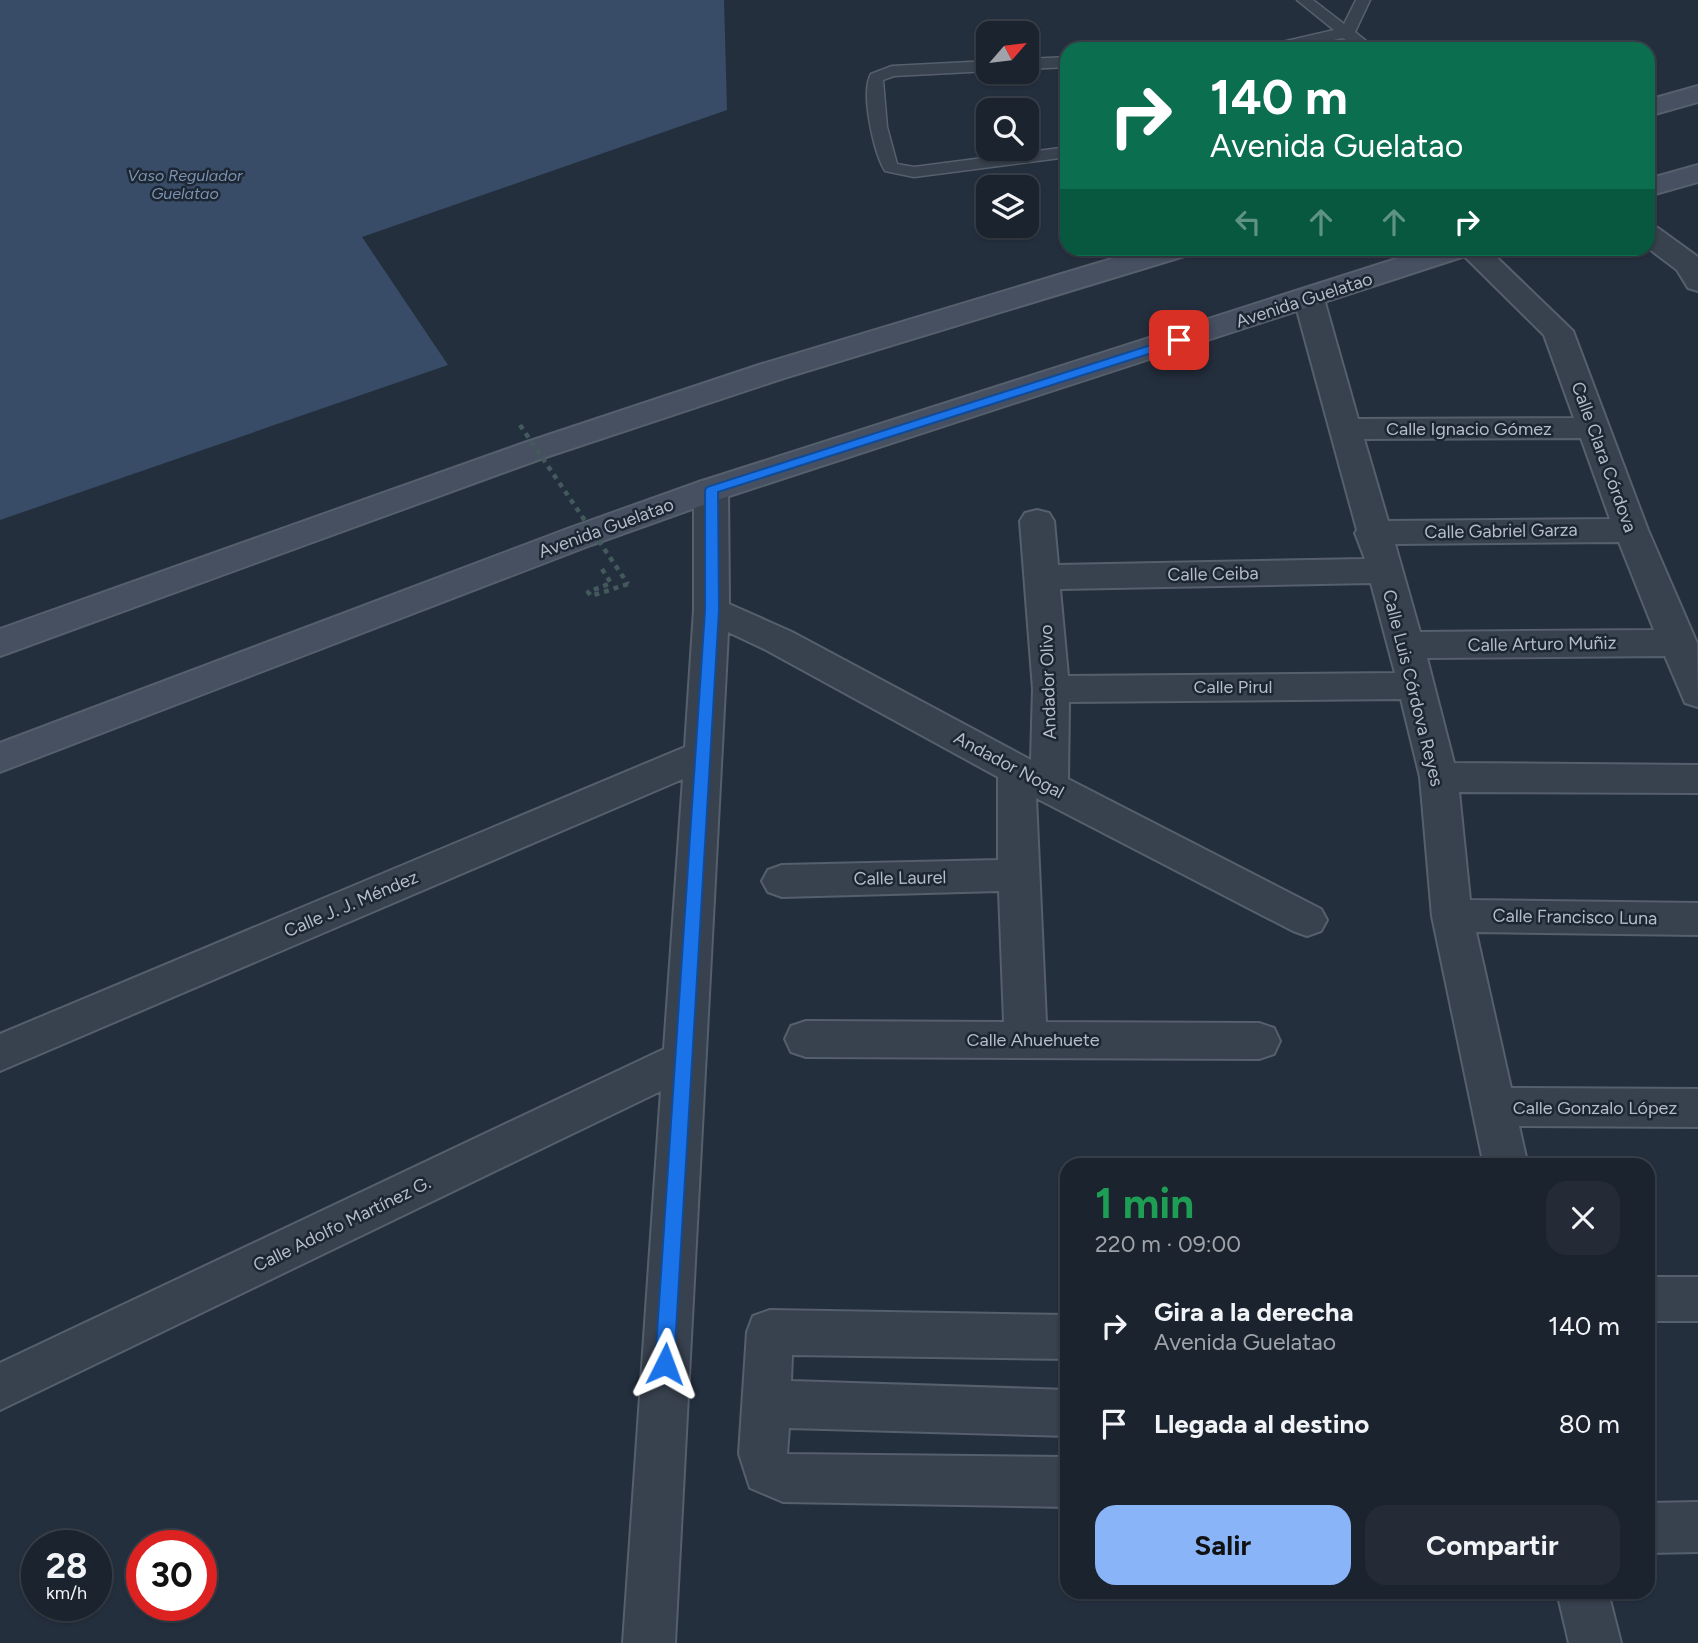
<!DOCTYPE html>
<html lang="es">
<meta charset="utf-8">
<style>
:root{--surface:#1b232e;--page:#242b36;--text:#f1f3f6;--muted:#a0a4aa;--line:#39404a;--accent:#8ab4f8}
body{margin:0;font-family:Figtree,sans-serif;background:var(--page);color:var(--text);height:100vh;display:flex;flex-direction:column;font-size:26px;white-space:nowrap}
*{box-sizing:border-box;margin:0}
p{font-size:23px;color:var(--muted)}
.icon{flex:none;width:38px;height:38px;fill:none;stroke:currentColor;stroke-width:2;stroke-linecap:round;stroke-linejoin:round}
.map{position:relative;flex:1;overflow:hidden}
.panel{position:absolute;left:1060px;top:1158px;width:595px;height:441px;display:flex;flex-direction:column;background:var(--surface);border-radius:21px;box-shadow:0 2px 5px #0004,0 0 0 2px var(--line)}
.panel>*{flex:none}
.banner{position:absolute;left:1060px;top:42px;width:595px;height:214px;border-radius:21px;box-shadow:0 2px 5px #0004,0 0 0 2px var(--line);background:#0b6e4f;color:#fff;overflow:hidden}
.needle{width:46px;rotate:62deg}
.controls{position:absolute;left:976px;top:21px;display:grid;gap:14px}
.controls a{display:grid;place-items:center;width:63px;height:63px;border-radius:14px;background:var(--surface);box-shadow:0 2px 5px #0004,0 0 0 2px var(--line);font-size:35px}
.speed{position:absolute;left:21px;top:1530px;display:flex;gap:14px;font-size:35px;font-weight:700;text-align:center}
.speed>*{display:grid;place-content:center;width:91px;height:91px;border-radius:50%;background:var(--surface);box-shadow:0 2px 5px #0004,0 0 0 2px var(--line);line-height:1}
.speed small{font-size:18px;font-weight:400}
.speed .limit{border:10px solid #d22;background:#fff;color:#111}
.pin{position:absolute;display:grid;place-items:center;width:60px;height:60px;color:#fff;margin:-30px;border-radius:14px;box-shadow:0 4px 10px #0006}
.me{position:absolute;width:77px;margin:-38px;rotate:3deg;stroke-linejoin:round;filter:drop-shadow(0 0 5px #0008)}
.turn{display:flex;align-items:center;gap:24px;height:147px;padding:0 35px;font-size:32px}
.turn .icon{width:91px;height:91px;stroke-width:2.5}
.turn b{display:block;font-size:49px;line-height:60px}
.lanes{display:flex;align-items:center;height:66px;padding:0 35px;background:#0003;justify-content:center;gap:35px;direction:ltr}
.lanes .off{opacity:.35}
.round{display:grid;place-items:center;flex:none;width:74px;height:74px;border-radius:21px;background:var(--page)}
.summary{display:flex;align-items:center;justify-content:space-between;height:119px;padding:0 35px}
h1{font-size:42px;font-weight:700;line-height:52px;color:#1e9e55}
.cta{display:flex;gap:14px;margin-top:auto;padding:14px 35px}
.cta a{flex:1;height:80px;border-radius:21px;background:var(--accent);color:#111;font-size:28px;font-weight:700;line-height:80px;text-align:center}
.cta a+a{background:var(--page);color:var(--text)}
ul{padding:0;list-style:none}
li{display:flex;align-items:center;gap:21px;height:98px;padding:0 35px}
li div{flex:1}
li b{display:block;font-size:26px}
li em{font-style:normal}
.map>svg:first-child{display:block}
.water{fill:#394c67}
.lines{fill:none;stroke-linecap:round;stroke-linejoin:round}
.service-casing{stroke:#565f6c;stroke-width:3}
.minor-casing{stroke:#565f6c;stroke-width:4}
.secondary-casing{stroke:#565f6c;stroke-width:4}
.path{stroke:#44595c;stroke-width:4.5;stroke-dasharray:5 5;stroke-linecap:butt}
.service{fill:#38414e;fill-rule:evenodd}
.minor{fill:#38414e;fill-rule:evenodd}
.secondary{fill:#465061;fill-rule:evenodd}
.path-bridge{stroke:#44595c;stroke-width:4.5;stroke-dasharray:5 5;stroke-linecap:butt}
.route{fill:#1a73e8;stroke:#114b97;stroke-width:2}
.labels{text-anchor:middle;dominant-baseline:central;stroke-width:5;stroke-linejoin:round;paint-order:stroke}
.far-water-label{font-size:16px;font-style:italic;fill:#7c92b1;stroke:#1d2633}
.street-label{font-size:18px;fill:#b4bcc9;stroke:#1d2633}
</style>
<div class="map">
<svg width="1698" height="1643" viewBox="0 0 1698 1643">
<rect width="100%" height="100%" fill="#242f3e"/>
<path class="water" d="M0,0H724L727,110L362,237L448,365L0,520Z"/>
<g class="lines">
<defs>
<path id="service" d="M1297,0H1313L1344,24L1356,0H1370L1355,32L1376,49H1358L1343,38L1291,49H1262L1265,46L1334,30Z
M1068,57V67L1027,69V59Z
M989,61V71L894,76L883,80L887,127L897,164L914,167L1068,147V157L914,177L885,171C874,153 860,92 871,74L892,66Z"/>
<path id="minor" d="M1648,225L1658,228L1698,257V291L1688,288L1677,270L1648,248Z
M1456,248H1487L1573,331L1648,530L1697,643L1698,707L1685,703L1665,656L1427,658L1454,763L1698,765V793L1459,792L1470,900L1698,903V935L1476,932L1511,1088L1698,1089V1127L1519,1126L1528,1166H1484L1432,916L1420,777L1401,699L1069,702L1068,779L1321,909L1327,920L1321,931L1307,936L1293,931L1036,798L1046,1022L1259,1023L1274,1028L1280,1041L1274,1054L1259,1059L806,1057L791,1052L785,1039L791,1026L806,1021L1004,1022L999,891L782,897L768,892L762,881L768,870L782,865L998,860V777L766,650L728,632L675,1643H623L661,1091L0,1410V1363L664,1049L683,779L0,1071V1034L685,747L694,610V490L699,482L711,479L723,482L728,490L729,604L792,632L1031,760L1033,689L1020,521L1025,513L1037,510L1049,513L1054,521L1058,565L1365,559L1355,533L1357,530L1294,299L1298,293L1309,290L1320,293L1324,299L1358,419L1574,418L1544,335ZM1581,438L1610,519L1388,521L1364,439ZM1619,542L1654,630L1420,632L1395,544ZM1371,583L1395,673L1068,676L1060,589Z
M1648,1277H1698V1321H1648Z
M770,1310L1068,1315V1359L792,1355L791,1381L1068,1390V1436L789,1428L787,1454L1068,1457V1507L783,1502L750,1488L739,1454L747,1332L753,1316Z
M1698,1502V1552L1648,1553V1503Z
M1557,1592H1608L1621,1643H1569Z"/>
<path id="secondary" d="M1698,86V102L1648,116V100Z
M1698,165V182L1648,196V179Z
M1148,248H1195L1191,254L784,378L546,457L0,656V629L524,443L762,364Z
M1430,248H1475L1471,254L723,498L591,545L0,772V743L567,529L699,482Z"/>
</defs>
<use href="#service" class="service-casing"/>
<use href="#minor" class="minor-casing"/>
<use href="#secondary" class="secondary-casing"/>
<path class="path" d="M602,569L611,583L588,592L591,596L628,584"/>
<use href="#service" class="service"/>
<use href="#minor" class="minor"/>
<use href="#secondary" class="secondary"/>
<path class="path-bridge" d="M520,425L628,584"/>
</g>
<path class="route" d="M1179,336L1183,337V343L718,492L719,610L674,1364L672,1371L665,1374L658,1371L655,1364L705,610V490L707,487Z"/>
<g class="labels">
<g class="far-water-label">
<text x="185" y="175">Vaso Regulador<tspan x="185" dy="18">Guelatao</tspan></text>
</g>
<g class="street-label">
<text transform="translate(1304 300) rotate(-18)">Avenida Guelatao</text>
<text x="1469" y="429">Calle Ignacio Gómez</text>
<text transform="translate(1604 457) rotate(70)">Calle Clara Córdova</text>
<text transform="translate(606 528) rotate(-20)">Avenida Guelatao</text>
<text transform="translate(1501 531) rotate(-1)">Calle Gabriel Garza</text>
<text transform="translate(1213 574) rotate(-1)">Calle Ceiba</text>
<text transform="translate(1542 644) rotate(-1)">Calle Arturo Muñiz</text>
<text transform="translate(1048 682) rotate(-92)">Andador Olivo</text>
<text x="1233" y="687">Calle Pirul</text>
<text transform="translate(1413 688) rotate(76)">Calle Luis Córdova Reyes</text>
<text transform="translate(1009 765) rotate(28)">Andador Nogal</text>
<text transform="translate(900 878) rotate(-1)">Calle Laurel</text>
<text transform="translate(351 904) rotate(-23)">Calle J. J. Méndez</text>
<text transform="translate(1575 917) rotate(1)">Calle Francisco Luna</text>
<text x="1033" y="1040">Calle Ahuehuete</text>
<text x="1595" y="1108">Calle Gonzalo López</text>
<text transform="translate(342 1224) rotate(-26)">Calle Adolfo Martínez G.</text>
</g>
</g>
</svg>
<div class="controls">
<a><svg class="needle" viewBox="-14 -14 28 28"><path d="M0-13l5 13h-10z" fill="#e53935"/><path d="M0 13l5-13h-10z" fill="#a0a4aa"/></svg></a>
<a><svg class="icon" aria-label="search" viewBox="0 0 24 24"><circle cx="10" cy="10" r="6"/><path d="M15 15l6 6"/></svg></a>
<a><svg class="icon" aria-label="layers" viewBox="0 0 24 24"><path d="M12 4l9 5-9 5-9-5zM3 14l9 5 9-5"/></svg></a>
</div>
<div class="speed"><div>28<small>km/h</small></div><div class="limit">30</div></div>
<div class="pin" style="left:1179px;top:340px;background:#d93025"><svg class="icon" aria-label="arrive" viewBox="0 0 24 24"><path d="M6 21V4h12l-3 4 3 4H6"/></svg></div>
<svg class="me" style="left:665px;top:1364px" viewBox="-20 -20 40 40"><path d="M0-17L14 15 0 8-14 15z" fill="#1a73e8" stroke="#fff" stroke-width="4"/></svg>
<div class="banner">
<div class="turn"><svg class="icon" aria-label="right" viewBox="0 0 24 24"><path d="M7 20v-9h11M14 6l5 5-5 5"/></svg><div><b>140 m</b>Avenida Guelatao</div></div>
<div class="lanes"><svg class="icon off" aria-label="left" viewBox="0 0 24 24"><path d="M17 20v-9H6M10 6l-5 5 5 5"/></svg><svg class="icon off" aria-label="ahead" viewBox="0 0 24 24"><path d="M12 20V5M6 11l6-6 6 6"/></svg><svg class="icon off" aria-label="ahead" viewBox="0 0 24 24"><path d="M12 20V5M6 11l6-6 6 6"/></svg><svg class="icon" aria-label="right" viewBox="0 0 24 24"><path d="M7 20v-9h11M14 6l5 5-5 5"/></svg></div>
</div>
<section class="panel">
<div class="summary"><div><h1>1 min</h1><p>220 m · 09:00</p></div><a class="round"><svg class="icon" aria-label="close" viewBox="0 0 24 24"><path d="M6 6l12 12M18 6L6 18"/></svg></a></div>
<ul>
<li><svg class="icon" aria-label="right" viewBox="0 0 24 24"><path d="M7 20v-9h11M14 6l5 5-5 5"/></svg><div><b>Gira a la derecha</b><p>Avenida Guelatao</p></div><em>140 m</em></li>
<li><svg class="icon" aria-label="arrive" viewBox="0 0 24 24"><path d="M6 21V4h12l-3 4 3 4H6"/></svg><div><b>Llegada al destino</b></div><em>80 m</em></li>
</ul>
<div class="cta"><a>Salir</a><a>Compartir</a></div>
</section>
</div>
